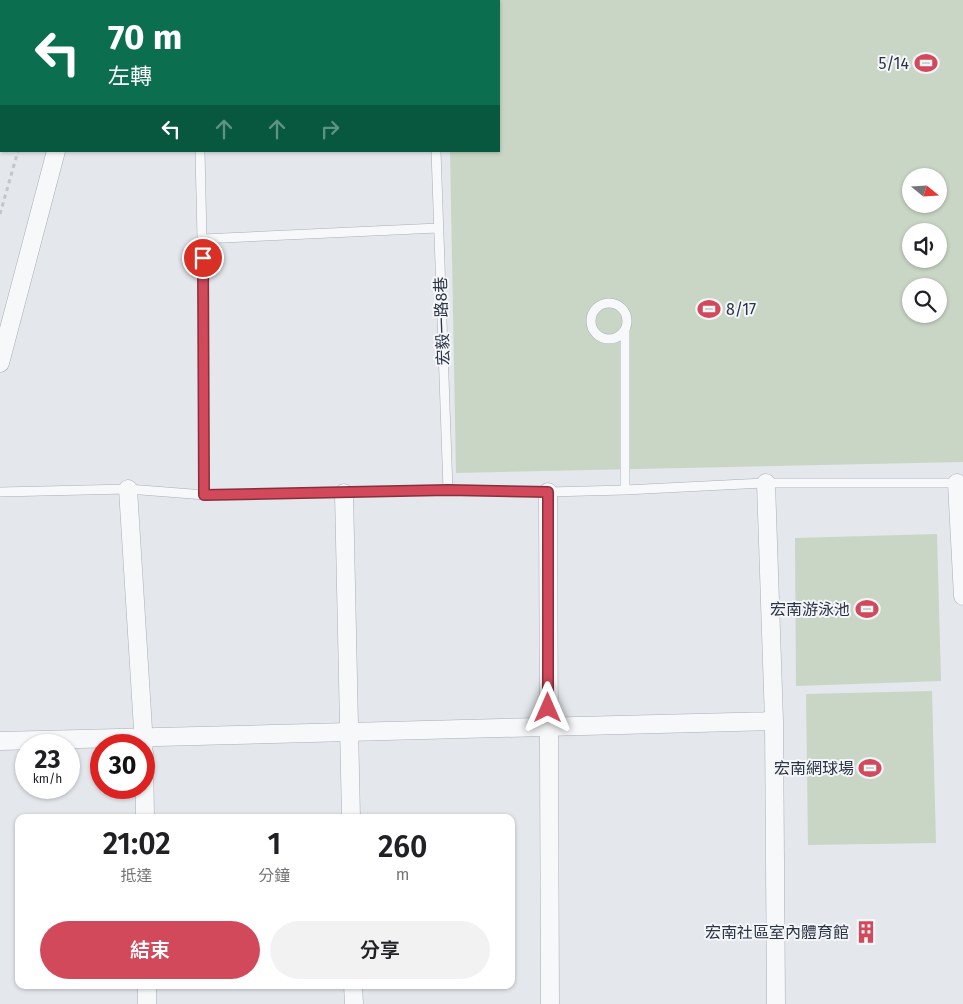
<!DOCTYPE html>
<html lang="zh-TW">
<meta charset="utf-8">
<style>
:root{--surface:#fff;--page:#f2f2f2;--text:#202124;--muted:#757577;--accent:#d1495b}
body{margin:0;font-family:"Fira Sans","Noto Sans TC",sans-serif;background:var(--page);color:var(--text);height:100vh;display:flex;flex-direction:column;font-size:19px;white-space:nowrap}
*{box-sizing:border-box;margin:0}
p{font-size:16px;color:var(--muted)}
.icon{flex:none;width:28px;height:28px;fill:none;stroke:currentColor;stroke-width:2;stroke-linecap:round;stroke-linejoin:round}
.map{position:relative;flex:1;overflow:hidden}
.sheet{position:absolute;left:15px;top:814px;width:500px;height:175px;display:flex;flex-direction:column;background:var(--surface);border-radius:10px;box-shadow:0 1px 4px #0004}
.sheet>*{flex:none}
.guide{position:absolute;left:0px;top:0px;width:500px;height:152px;box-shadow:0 1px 4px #0004;background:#0b6e4f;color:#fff;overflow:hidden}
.needle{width:32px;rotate:108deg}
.fabs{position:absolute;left:902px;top:168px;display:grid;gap:10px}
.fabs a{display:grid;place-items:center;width:45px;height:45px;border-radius:50%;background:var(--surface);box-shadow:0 1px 4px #0004;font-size:25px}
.speed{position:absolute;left:15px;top:734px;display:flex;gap:10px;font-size:25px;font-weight:700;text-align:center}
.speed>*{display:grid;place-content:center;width:65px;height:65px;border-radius:50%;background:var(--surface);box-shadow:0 1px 4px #0004;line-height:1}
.speed small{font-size:12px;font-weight:400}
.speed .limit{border:8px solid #d22;background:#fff;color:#111}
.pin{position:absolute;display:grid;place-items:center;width:42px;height:42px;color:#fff;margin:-21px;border:2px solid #fff;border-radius:50%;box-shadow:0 1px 5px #0007}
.me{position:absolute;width:55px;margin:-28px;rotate:0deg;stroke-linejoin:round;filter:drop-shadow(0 0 4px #0008)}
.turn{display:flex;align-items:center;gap:18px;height:105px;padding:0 25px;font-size:22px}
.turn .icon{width:65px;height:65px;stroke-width:2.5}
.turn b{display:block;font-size:35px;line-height:42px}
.lanes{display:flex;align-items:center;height:48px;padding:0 25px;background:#0003;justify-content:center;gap:25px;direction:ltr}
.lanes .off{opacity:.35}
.eta{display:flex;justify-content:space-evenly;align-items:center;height:85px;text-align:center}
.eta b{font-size:30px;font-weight:600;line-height:35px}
.action{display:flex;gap:10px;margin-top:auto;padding:10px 25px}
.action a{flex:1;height:58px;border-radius:30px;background:var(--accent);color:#fff;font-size:20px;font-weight:600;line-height:58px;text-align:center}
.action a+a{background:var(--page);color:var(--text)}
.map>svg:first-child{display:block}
.green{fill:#c9d6c5;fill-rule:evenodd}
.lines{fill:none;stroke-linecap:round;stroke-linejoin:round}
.service-casing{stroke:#a9aeb7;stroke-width:10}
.minor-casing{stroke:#a9aeb7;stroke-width:19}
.tertiary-casing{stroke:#a9aeb7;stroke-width:24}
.path{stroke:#c2c5cb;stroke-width:3;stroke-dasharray:4 4;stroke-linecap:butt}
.service{stroke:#f7f8fa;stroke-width:9}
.minor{stroke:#f7f8fa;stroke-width:18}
.tertiary{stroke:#f7f8fa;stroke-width:22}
.route-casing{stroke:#882f3b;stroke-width:12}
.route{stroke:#d1495b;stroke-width:9}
.labels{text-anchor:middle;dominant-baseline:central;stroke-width:4;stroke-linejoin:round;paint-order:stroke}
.poi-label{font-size:16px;fill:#2b3445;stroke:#f4f6f9;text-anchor:end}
.street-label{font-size:16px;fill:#2b3445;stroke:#f4f6f9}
</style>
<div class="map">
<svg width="963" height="1004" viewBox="0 0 963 1004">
<rect width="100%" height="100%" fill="#e4e7ec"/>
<path class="green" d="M446,0H963V462L456,473L450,151H499V1ZM911,176H939V204H911ZM911,231H939V259H911ZM911,286H939V314H911Z
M937,534L941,681L796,686L795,538Z
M932,691L936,843L808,845L806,694Z"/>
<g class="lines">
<defs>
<path id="service" d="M430,0V1
M199,1V0
M200,151L202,239L205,495
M436,151L448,490
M202,239L438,228
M591 321a18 18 0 1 1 36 0a18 18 0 1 1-36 0Z
M625,330V490
M0,492L128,489L205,495L448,490L548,492L625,490L766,483H959"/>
<path id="minor" d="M0,363L56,151
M766,483L774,721L776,1004
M957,483L963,596
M128,489L144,745
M548,492L550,1004
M344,493L351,818
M0,741L774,721
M144,752L145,818
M147,985V1004
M353,985L354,1004"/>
<path id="tertiary" d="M20,1V0
M0,69L1,65"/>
</defs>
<use href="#service" class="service-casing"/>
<use href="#minor" class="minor-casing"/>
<use href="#tertiary" class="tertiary-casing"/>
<path class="path" d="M62,1L63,0
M0,214L18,151"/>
<use href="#service" class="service"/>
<use href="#minor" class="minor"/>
<use href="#tertiary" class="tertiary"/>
</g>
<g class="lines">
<defs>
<path id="route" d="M203,258L204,495L448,490L548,492V708"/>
</defs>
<use href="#route" class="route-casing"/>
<use href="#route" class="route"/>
</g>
<defs>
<symbol id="stadium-bare" viewBox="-9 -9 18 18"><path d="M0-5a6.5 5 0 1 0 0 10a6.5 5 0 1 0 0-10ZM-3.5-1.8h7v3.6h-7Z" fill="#d1495b" stroke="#f4f6f9" stroke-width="2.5" paint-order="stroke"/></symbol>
<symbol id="building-bare" viewBox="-9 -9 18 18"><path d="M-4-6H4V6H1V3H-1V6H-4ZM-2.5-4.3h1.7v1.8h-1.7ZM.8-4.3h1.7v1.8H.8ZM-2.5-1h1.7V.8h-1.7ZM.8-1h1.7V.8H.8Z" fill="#d1495b" stroke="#f4f6f9" stroke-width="2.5" paint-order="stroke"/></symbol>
</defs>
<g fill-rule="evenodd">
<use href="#stadium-bare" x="910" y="47" width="32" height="32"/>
<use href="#stadium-bare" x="693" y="293" width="32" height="32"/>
<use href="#stadium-bare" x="851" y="593" width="32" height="32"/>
<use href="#stadium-bare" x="854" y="752" width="32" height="32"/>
<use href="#building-bare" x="850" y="916" width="32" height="32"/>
</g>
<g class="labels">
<g class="poi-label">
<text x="909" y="63">5/14</text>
<text x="726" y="309" text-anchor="start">8/17</text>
<text x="850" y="609">宏南游泳池</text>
<text x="854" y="768">宏南網球場</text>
<text x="849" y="932">宏南社區室內體育館</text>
</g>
<g class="street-label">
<text transform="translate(442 321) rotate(-92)">宏毅一路8巷</text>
</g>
</g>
</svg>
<div class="fabs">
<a><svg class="needle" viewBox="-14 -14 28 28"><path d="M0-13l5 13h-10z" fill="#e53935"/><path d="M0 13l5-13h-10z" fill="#757577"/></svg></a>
<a><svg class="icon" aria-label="sound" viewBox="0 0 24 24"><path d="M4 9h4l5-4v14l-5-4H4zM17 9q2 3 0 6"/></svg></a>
<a><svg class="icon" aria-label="search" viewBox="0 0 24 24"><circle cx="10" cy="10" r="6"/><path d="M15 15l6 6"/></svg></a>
</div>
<div class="speed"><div>23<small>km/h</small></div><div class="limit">30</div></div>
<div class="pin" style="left:203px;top:258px;background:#d93025"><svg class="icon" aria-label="arrive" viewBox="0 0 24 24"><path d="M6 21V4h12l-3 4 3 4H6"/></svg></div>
<svg class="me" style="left:548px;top:708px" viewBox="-20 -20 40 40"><path d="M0-17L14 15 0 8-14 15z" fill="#d1495b" stroke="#fff" stroke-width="4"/></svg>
<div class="guide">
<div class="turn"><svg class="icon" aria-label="left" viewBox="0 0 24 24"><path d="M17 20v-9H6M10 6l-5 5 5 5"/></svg><div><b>70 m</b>左轉</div></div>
<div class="lanes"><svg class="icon" aria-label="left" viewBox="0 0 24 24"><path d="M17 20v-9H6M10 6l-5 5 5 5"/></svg><svg class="icon off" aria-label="ahead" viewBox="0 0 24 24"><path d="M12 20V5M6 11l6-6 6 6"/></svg><svg class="icon off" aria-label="ahead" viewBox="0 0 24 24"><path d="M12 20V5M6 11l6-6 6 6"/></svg><svg class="icon off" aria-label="right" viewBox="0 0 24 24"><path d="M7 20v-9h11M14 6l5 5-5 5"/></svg></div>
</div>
<section class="sheet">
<div class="eta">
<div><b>21:02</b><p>抵達</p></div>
<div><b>1</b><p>分鐘</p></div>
<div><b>260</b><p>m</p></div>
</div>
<div class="action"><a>結束</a><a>分享</a></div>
</section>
</div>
